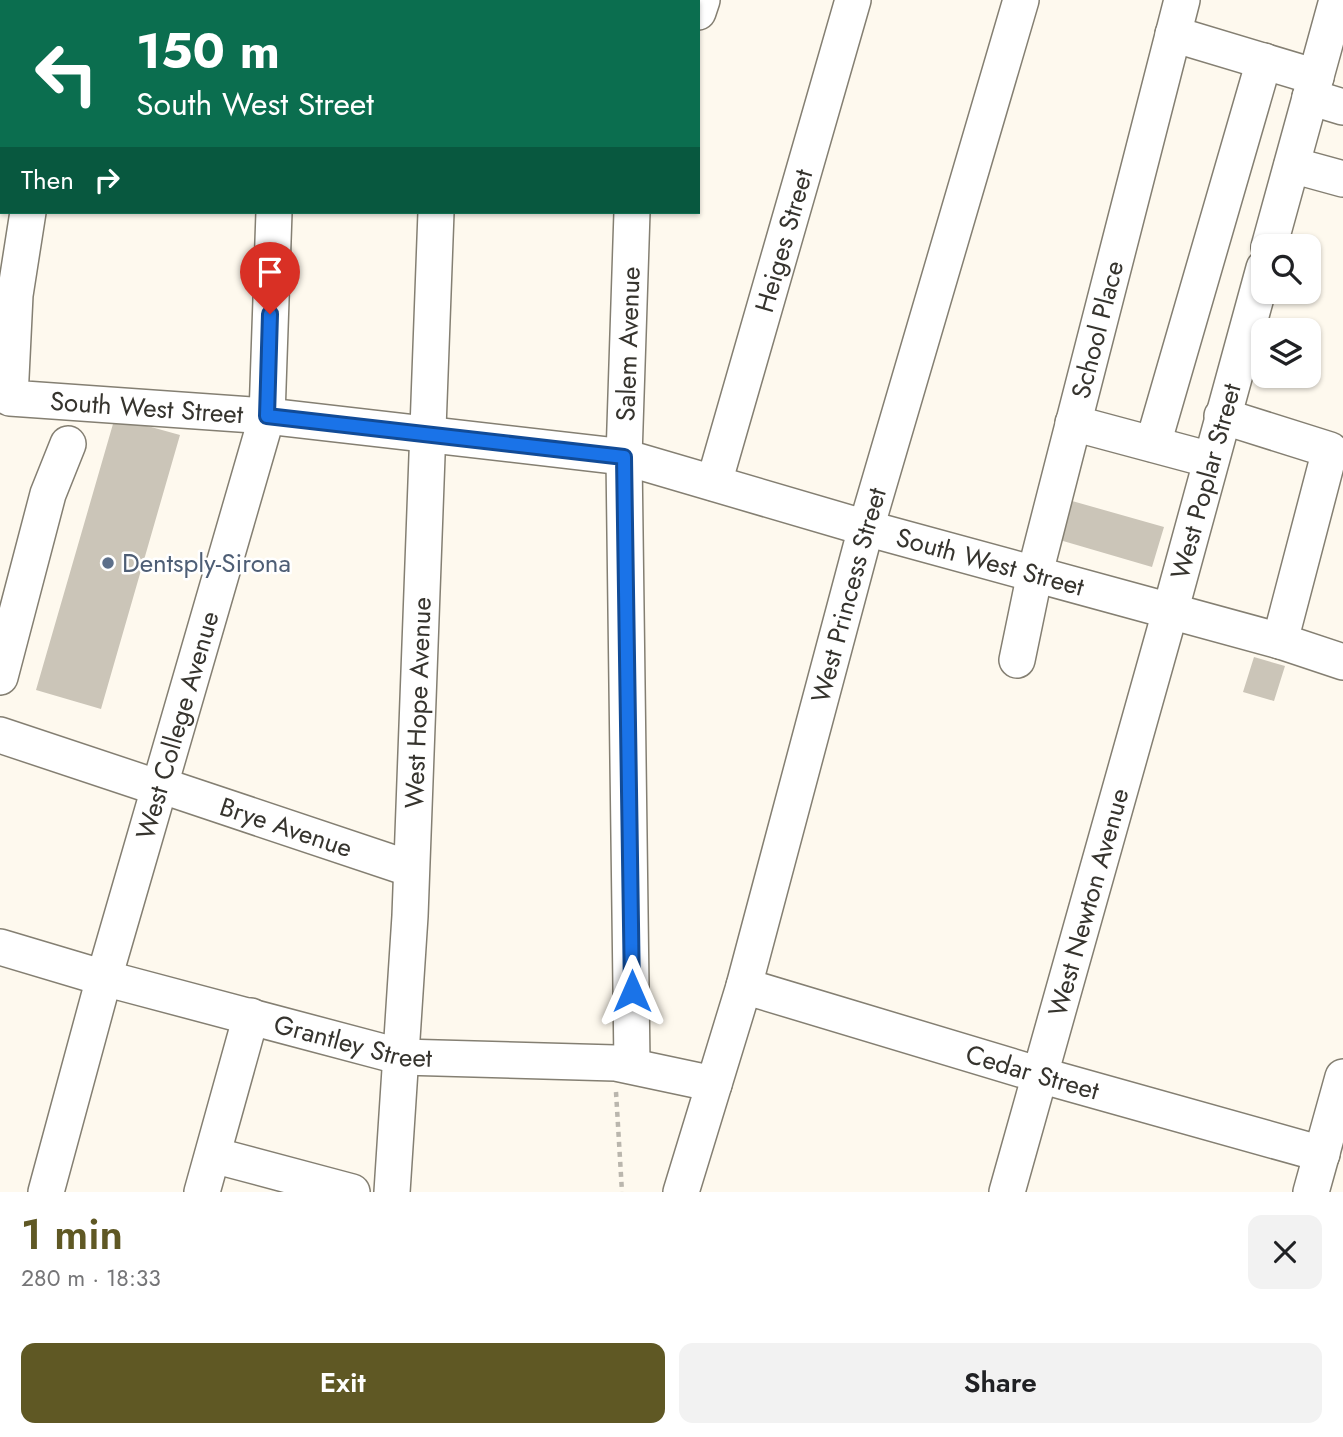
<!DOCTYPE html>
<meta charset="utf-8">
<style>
:root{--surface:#fff;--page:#f2f2f2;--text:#202124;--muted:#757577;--accent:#5f5824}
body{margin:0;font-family:Jost,sans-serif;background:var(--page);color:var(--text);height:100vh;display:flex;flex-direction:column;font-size:26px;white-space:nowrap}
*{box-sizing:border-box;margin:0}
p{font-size:23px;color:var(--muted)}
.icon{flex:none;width:38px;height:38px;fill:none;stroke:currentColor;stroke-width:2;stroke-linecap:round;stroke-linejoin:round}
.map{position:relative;height:1192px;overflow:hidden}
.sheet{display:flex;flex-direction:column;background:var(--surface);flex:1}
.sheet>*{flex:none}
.banner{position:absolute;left:0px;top:0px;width:700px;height:214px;box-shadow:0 2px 5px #0004;background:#0b6e4f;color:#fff;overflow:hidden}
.fabs{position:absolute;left:1251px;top:234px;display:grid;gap:14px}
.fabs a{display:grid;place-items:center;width:70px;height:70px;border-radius:14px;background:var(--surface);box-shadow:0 2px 5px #0004;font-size:35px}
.pin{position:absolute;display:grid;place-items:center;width:60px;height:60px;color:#fff;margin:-72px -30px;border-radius:50% 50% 50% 0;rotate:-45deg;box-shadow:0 0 7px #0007}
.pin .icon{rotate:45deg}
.me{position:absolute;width:77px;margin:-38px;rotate:0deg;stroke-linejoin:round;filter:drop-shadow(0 0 5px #0008)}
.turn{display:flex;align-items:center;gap:24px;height:147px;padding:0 21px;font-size:32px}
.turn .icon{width:91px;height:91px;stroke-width:2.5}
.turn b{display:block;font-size:49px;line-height:60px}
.then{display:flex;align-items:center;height:66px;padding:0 21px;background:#0003;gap:14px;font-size:26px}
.round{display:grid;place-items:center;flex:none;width:74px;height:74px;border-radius:14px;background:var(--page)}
.summary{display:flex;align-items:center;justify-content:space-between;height:119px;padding:0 21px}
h1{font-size:42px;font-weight:600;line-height:52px;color:var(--accent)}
.primary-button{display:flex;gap:14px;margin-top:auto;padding:14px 21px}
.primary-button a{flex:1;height:80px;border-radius:14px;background:var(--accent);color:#fff;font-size:28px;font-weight:600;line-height:80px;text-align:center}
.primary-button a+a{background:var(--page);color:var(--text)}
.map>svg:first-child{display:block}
.building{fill:#cbc5b8}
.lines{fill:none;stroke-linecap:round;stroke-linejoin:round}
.minor-casing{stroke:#847f72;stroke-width:38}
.path{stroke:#bab6ad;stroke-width:4.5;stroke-dasharray:5 5;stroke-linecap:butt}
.minor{stroke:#fff;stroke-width:35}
.route-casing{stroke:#114b97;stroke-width:18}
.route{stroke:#1a73e8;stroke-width:12}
.service-dot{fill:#5c6f8a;stroke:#fff;stroke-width:2.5}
.labels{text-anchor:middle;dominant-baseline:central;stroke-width:5;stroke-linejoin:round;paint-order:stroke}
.street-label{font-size:26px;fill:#36342e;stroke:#fff}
.service-label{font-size:26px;fill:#4e5e75;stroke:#fff;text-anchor:start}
</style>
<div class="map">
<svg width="1343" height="1192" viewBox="0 0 1343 1192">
<rect width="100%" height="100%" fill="#fef9ee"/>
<path class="building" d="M115,417L180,435L101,709L36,690Z
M1058,497L1164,527L1152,567L1046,536Z
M1254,657L1285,666L1274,701L1243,692Z"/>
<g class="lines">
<defs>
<g id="minor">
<path d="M631,0V2"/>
<path d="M93,2V0"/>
<path d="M281,2V0"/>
<path d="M443,2V0"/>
<path d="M698,12L702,0"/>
<path d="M1173,34L1316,77"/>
<path d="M1310,97L1343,107"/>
<path d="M1292,165L1343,179"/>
<path id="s1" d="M28,212L15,295L10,398L267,416L624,457L866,528L1280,641L1343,662"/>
<path d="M632,212L624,457L632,1064"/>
<path d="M1269,247L1337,0"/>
<path d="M1222,416L1330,450L1280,641"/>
<path d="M1073,423L1211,460"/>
<path d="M1153,444L1264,61"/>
<path id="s2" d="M714,483L853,0"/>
<path id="s3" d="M1017,660L1035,573L1182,0"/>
<path d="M0,677L48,494L68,444"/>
<path d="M0,735L159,788"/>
<path id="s4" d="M160,785L411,869"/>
<path id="s5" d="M0,947L104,978L402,1057L615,1063L714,1084"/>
<path id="s6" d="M744,986L1040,1075L1322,1154"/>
<path d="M213,1155L352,1192"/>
<path id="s7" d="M46,1192L104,978L267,416L274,212"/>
<path d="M202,1192L251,1016"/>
<path id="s8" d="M392,1192L410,916L436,212"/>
<path id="s9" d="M681,1192L744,986L866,528L1021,0"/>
<path id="s10" d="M1007,1192L1170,612L1264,268"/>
<path d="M1311,1192L1343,1077"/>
</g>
</defs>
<use href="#minor" class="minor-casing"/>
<path class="path" d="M616,1092L622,1192"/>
<use href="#minor" class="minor"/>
</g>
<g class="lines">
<defs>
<path id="route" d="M270,314L267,416L624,457L632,991"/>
</defs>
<use href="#route" class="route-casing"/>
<use href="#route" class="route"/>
</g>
<circle class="service-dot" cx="108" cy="563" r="7"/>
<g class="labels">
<g class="street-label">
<text stroke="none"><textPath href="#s2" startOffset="252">Heiges Street</textPath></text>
<text stroke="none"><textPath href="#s3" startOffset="340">School Place</textPath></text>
<text transform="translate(628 344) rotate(-88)">Salem Avenue</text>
<text stroke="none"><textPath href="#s1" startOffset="324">South West Street</textPath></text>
<text stroke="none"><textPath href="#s10" startOffset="738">West Poplar Street</textPath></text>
<text stroke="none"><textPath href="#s1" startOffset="1185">South West Street</textPath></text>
<text stroke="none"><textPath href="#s9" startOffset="620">West Princess Street</textPath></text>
<text stroke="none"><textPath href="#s8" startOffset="490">West Hope Avenue</textPath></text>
<text stroke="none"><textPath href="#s7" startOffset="485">West College Avenue</textPath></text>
<text stroke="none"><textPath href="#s4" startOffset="133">Brye Avenue</textPath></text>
<text stroke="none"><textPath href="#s10" startOffset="301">West Newton Avenue</textPath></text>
<text stroke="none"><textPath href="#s5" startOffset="366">Grantley Street</textPath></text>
<text stroke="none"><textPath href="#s6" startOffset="301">Cedar Street</textPath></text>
</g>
<g class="service-label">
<text x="122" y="563">Dentsply-Sirona</text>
</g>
</g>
</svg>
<div class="fabs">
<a><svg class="icon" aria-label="search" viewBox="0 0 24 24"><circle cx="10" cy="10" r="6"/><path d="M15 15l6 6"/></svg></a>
<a><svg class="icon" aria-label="layers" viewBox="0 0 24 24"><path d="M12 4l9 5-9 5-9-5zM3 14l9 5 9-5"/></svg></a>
</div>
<div class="pin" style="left:270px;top:314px;background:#d93025"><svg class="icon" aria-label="arrive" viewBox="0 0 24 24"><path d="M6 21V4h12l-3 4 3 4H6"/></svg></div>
<svg class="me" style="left:632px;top:991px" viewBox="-20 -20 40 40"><path d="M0-17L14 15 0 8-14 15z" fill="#1a73e8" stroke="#fff" stroke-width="4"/></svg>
<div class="banner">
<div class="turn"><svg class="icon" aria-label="left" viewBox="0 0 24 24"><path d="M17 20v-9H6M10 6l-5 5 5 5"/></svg><div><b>150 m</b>South West Street</div></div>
<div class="then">Then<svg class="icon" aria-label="right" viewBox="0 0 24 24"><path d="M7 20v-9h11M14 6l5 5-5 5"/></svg></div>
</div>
</div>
<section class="sheet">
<div class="summary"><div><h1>1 min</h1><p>280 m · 18:33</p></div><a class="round"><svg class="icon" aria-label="close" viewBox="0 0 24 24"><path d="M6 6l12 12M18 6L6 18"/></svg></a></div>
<div class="primary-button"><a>Exit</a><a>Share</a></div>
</section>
